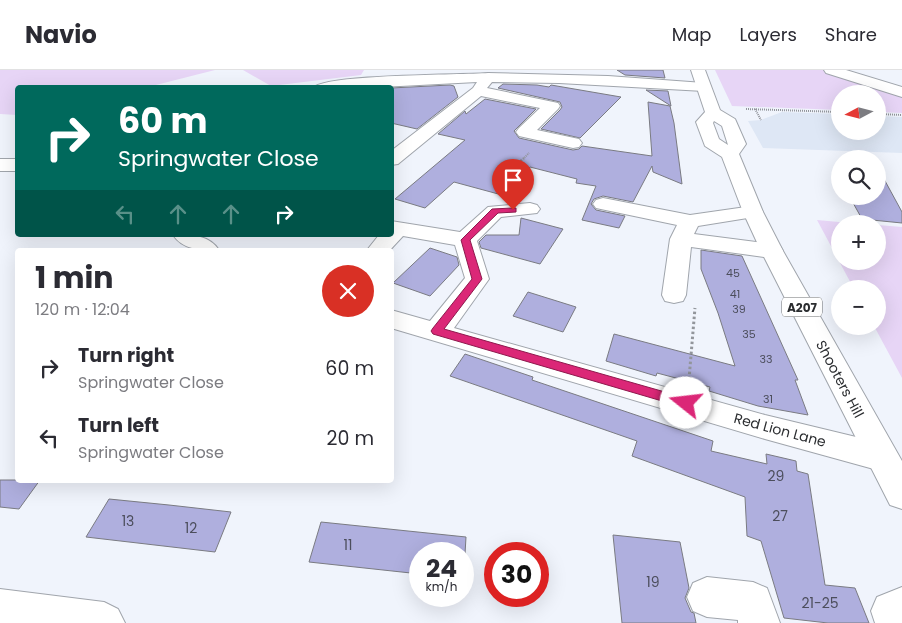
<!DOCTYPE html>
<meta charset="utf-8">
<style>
:root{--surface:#fff;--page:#f2f2f3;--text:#2b2b33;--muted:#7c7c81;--line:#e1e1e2}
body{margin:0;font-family:Poppins,sans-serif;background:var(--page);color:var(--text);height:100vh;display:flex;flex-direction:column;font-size:19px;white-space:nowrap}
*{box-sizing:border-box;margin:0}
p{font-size:16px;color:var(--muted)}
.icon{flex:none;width:28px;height:28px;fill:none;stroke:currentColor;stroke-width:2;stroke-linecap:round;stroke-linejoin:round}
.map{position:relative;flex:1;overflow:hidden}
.drawer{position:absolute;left:15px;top:178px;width:379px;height:235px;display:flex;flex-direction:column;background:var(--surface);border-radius:5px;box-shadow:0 5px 20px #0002}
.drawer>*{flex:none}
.hud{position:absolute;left:15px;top:15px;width:379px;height:152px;border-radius:5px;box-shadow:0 5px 20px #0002;background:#00695c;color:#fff;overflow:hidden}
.needle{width:32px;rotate:263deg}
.tools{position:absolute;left:831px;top:15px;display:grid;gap:10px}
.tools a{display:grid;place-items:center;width:55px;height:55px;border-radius:50%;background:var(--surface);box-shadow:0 5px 20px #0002;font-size:25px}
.speed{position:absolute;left:409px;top:472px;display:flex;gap:10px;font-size:25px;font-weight:700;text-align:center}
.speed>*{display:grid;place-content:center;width:65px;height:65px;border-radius:50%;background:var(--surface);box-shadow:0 5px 20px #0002;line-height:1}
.speed small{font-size:12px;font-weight:400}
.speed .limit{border:8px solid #d22;background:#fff;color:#111}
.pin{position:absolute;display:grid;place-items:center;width:42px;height:42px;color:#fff;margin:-51px -21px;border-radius:50% 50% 50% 0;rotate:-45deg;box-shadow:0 0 5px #0007}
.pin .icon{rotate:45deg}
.me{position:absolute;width:55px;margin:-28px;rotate:286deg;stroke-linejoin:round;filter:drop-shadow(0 0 4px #0008)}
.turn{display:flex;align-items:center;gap:18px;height:105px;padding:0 20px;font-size:22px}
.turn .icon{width:65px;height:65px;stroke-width:2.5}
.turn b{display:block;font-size:35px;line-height:42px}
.lanes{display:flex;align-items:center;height:48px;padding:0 20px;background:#0003;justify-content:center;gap:25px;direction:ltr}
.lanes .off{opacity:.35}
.round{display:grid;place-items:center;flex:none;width:52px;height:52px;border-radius:26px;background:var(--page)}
.overview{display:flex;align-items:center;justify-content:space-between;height:85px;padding:0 20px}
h1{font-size:30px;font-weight:700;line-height:38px}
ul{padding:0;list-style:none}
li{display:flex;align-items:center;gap:15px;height:70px;padding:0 20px}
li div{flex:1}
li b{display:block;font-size:19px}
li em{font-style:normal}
header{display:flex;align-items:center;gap:30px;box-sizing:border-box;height:70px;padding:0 25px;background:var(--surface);border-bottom:1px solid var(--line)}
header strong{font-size:24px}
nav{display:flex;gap:28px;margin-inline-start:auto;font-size:18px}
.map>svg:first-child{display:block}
.built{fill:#dee7f5}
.green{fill:#e7d5f6}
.building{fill:#afafde;stroke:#7a7b82}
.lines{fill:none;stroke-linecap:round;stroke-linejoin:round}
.minor-casing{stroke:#a0a5ac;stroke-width:2}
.major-casing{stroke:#a0a5ac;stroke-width:2}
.path-far2{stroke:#92959b;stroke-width:2;stroke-dasharray:1 1;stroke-linecap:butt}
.path-far1{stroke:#92959b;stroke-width:2.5;stroke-dasharray:2 2;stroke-linecap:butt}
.path{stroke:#92959b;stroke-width:3;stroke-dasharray:2.5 2.5;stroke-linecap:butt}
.minor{fill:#fff;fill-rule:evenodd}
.major{fill:#fff;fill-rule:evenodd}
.route{fill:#db2777;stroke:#8e194d}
.labels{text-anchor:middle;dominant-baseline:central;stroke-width:4.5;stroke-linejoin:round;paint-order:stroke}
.number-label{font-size:11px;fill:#4c4e5c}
.shield{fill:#fff;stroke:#6b6c6e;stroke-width:1}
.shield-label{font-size:12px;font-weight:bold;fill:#2b2d30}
.street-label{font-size:14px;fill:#2b2d30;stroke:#fff}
.near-number-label{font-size:14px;fill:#4c4e5c}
</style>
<header>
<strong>Navio</strong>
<nav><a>Map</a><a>Layers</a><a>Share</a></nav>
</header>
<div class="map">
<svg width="902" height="553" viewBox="0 0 902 553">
<rect width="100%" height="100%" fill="#f0f4fc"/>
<path class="built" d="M782,42L840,44V61H878V46L902,47V83L763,78L748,51L761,50Z"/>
<path class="green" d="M0,0H215L148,17L18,18L17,45L0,44Z
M243,0H364L361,5L271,16Z
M715,0H841L902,20V43L878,42V24H840V40L732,36Z
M817,150L861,154H840V191H878V155L902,157V308L874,256H878V219H854Z"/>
<path class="building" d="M617,0H663L665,8L625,5Z
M503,14L537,15L549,17L551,15L621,27L580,68L541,59L560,40L562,37L560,32L498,18Z
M450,15L454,16L458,27L417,59L391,53V18Z
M646,20L668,21L671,36Z
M485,29L536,39L514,61L519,68L573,80L579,79L582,76L652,86L648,32L670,36L674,53L682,114L653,102L652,96L633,132L603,126L594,129L591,134L596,140L625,146L619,158L582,150L596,116L576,113L577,109L530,97L502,125L454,112L425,138L395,129L465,70L438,64L465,41L466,44Z
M878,98L902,142V153L862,149L852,131L850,126H878Z
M521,148L563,159L540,194L481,178L479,172L486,165H519Z
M430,178L457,187L459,195L430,226L393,213Z
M701,180L742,186L798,310H795L808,345L758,336L709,321L710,317L657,303L656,306L606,291L614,264L735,296L718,243L701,199Z
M528,222L576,237L563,262L513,246Z
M465,284L533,307L532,310L713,371L711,381L767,394L766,384L796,391L797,401L808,404L825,515L855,518L869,553H828L784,548L761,471L747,466L745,427L632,386L637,371L450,306Z
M0,410H40L19,439L0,437Z
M109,429L169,435L231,442L215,482L86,467Z
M321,452L466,467L465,484H420V504L309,492Z
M613,465L680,472L689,518L685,528L691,542L694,543L696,553H622Z"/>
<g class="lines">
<defs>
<path id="minor" d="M824,0H846L902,17V27L826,3Z
M488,3L608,6L704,13L709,14L711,17L709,20L704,21L559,13L492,12L487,18L558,33L560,36L558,39L537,60L579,69L582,73L579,77L573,78L519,66L516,62L519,58L540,38L481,26L398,94L391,95V81L473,18L477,12L362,18H313C324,4 462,5 488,3Z
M0,89H18V101H0Z
M603,128L690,145L753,136L760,138L763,142L760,146L698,156L694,164L772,174L780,176L783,181L780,186L772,188L691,177L686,225L683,231L674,233L665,231L662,225L670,169L677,155L596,138L593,134L596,130Z
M530,133L537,135L540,139L537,143L501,147L477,171L489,209L454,258L765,345L881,373L893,377L897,387L893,397L881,401L765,369L391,258V240L430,251L465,208L455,175L403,166L390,180H367L379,165H391V151L460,162L488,137Z
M173,165C191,165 208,164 219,180C202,180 184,181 173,165Z
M707,507L753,512L767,518L780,553H738V550L707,547L693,541L687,527L693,513Z
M902,517V553H875L871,541L877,527Z
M0,519L104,532L118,539L125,553H0Z"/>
<path id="major" d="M691,0H705L720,40L735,49L746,74L739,84L763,142L783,181L902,391V439L890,435L761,181L743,142L722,87L705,76L696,52L705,42ZM714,51L722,56L728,75L719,69L713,53Z"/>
</defs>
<use href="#minor" class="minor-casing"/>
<use href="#major" class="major-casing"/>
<path class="path-far2" d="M746,39L840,42
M755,39L761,50
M878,44L902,45
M523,89L529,83"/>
<path class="path-far1" d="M511,119L530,99L516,95L524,88"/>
<path class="path" d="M689,309L695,238"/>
<use href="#minor" class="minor"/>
<use href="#major" class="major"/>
</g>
<path class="route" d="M513,138H516V142L498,143L470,170L482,209L444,259L686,328L691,330L693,333L691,337L686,338L433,264L431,261L433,258L472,209L461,170L492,139Z"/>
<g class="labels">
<g class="number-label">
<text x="733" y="203">45</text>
<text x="735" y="224">41</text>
<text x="739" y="239">39</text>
<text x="749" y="264">35</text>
<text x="766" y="289">33</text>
<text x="768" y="329">31</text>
</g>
<rect class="shield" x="782" y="227.5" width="40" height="19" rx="4"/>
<g class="shield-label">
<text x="802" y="237">A207</text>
</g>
<g class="street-label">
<text transform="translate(840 309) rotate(62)">Shooters Hill</text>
<text transform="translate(780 360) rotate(15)">Red Lion Lane</text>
</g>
<g class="near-number-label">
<text x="776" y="406">29</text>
<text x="780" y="446">27</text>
<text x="128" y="451">13</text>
<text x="191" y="458">12</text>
<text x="348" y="475">11</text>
<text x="653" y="512">19</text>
<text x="820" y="533">21-25</text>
</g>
</g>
</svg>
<div class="tools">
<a><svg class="needle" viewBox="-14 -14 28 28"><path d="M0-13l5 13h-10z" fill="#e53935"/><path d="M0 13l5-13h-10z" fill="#7c7c81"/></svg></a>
<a><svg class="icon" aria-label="search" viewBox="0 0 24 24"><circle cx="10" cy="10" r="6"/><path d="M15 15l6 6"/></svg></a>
<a>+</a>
<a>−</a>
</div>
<div class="speed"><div>24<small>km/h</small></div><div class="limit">30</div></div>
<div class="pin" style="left:513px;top:140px;background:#d93025"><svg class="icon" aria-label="arrive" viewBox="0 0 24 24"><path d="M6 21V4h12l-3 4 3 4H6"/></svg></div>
<svg class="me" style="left:686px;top:333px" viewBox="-20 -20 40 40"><circle r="19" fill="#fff"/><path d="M0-13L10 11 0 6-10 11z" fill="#db2777"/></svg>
<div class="hud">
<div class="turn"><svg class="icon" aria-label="right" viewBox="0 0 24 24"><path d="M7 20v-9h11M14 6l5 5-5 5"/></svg><div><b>60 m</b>Springwater Close</div></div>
<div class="lanes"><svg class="icon off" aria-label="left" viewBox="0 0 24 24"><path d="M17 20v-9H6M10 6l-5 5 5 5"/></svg><svg class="icon off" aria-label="ahead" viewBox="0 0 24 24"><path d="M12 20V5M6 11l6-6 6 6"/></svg><svg class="icon off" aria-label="ahead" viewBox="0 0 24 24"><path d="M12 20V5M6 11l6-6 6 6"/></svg><svg class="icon" aria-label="right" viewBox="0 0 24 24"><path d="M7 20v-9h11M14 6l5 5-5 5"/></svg></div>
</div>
<section class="drawer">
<div class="overview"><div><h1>1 min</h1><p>120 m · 12:04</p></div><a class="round" style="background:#d93025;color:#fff"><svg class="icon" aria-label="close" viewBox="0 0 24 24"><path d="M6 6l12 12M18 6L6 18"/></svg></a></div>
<ul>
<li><svg class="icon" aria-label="right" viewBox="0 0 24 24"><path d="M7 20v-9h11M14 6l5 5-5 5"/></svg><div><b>Turn right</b><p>Springwater Close</p></div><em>60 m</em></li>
<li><svg class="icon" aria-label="left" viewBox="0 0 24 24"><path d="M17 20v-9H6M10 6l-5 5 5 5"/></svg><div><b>Turn left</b><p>Springwater Close</p></div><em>20 m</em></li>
</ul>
</section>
</div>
